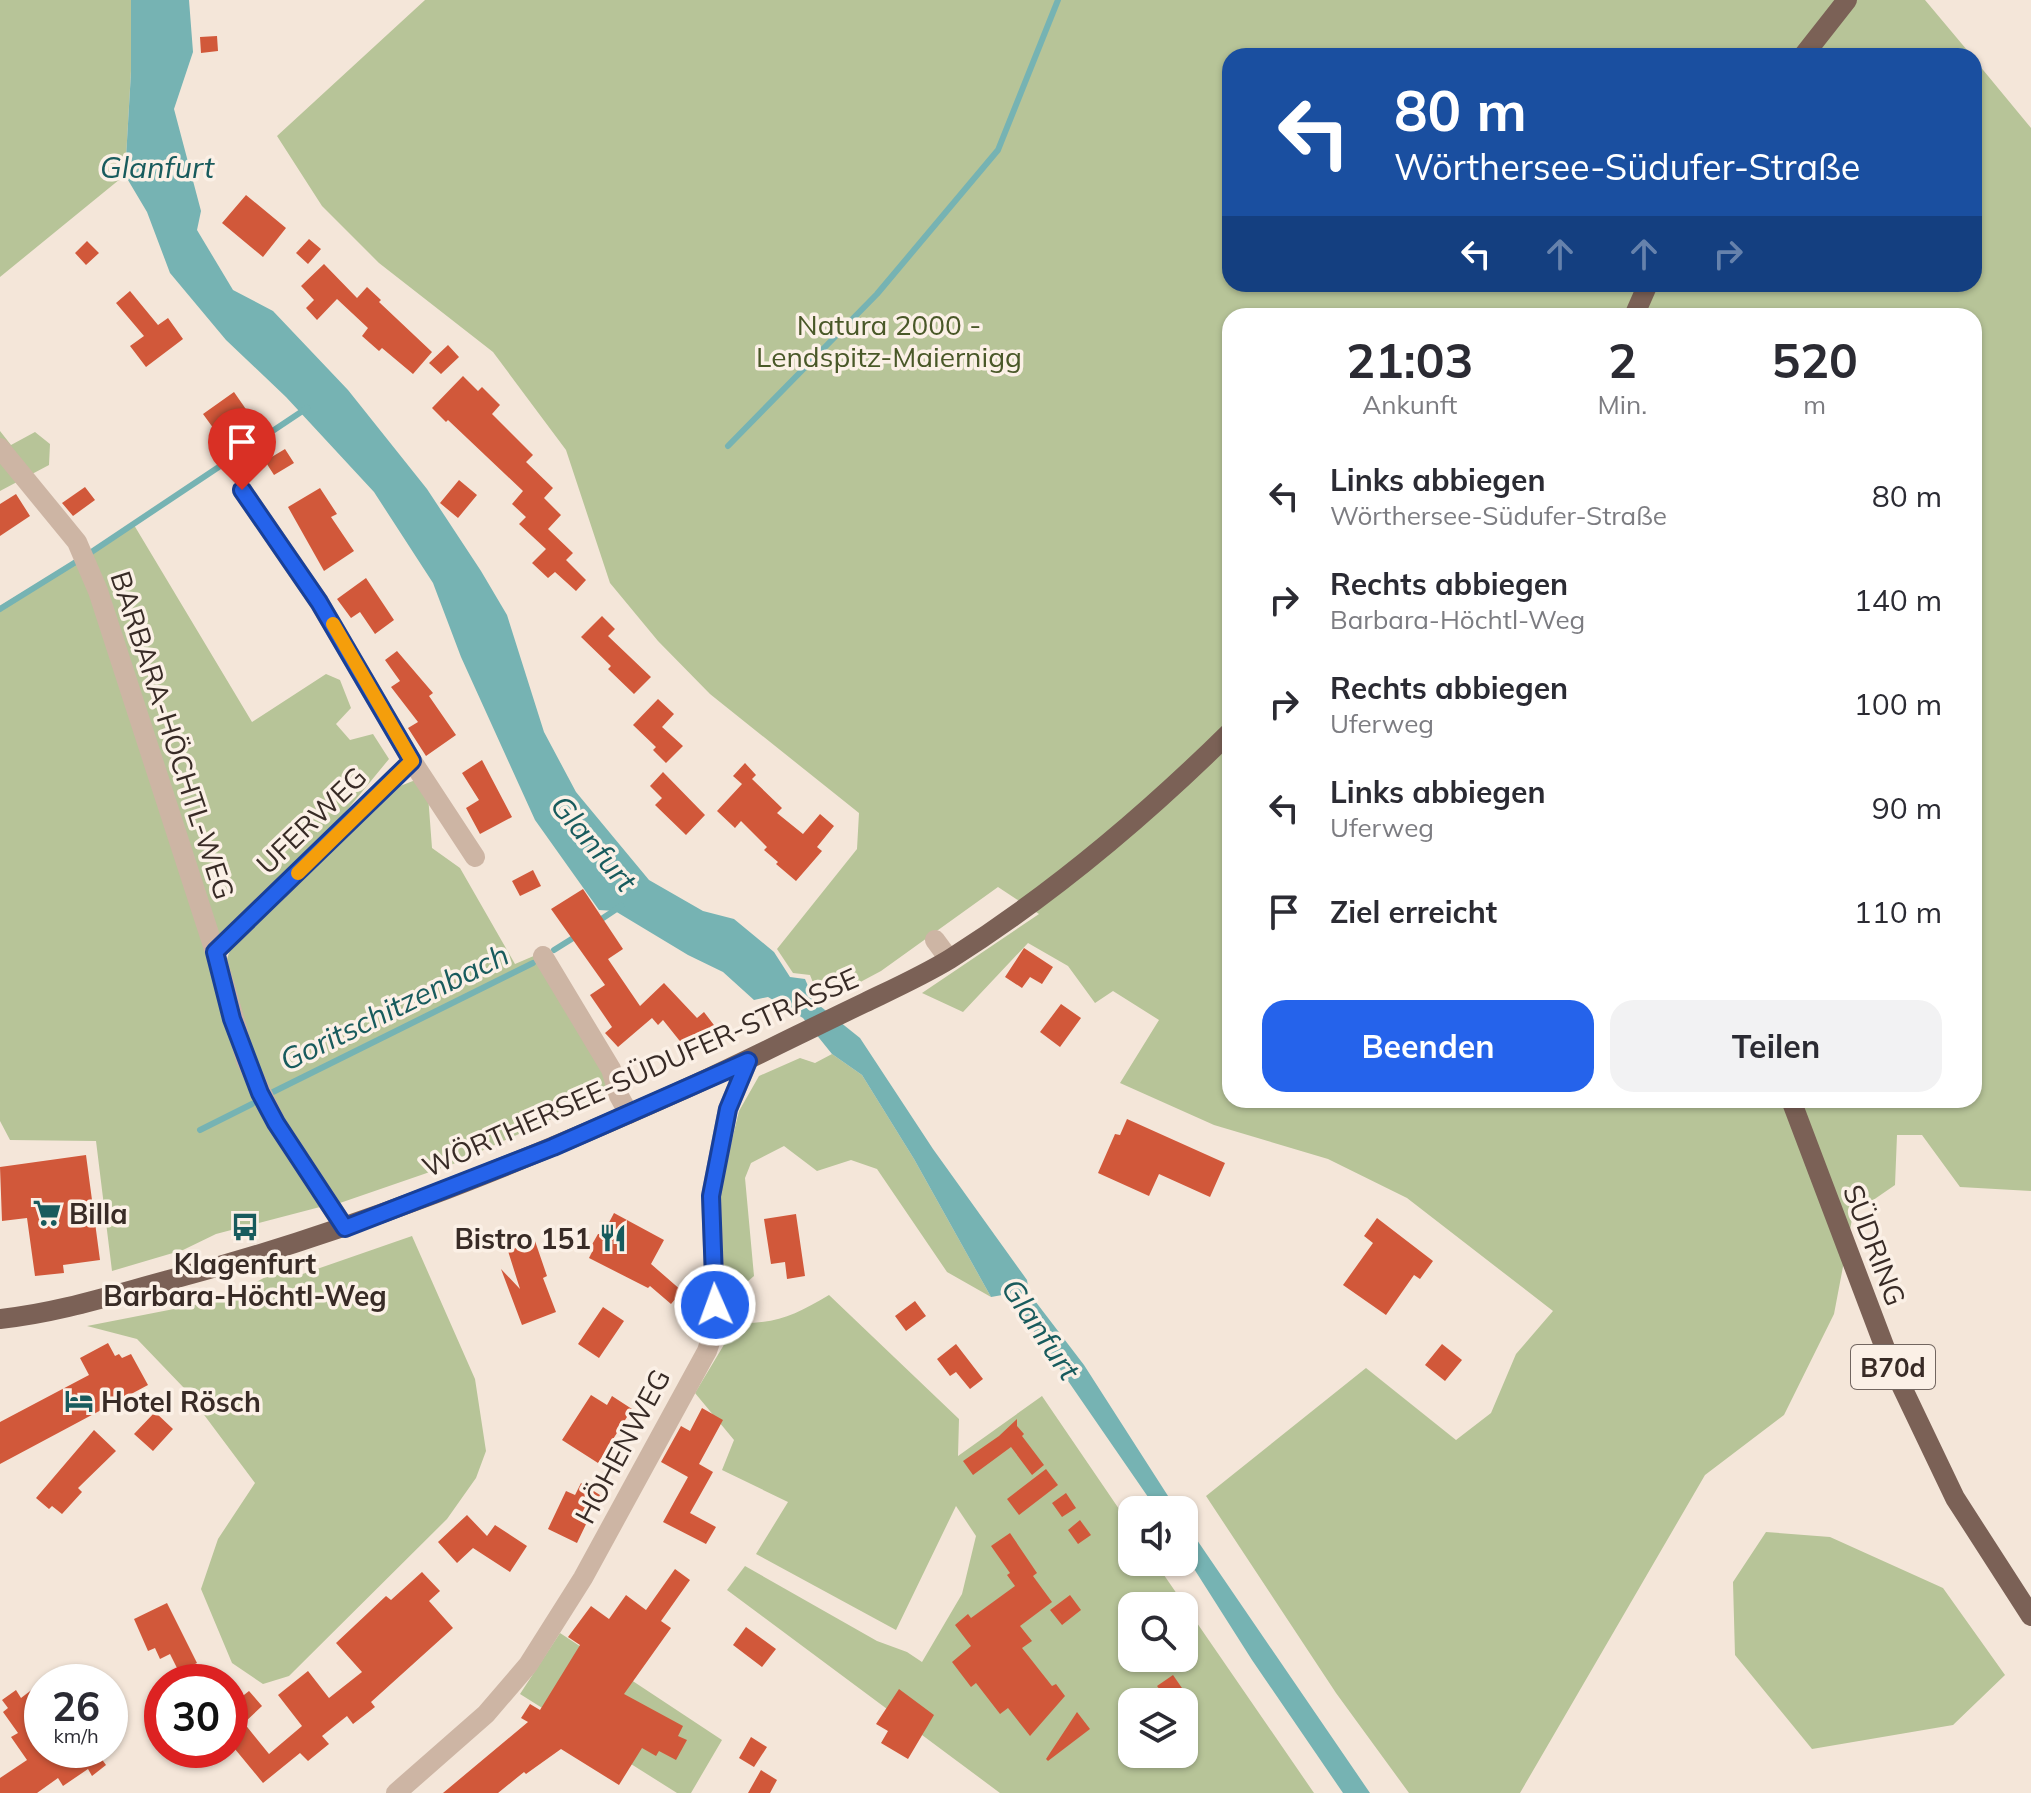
<!DOCTYPE html>
<html lang="de">
<meta charset="utf-8">
<style>
:root{--surface:#fff;--page:#f2f2f3;--text:#2b2b33;--muted:#7c7c81;--accent:#2563eb}
body{margin:0;font-family:Mulish,sans-serif;background:var(--page);color:var(--text);height:100vh;display:flex;flex-direction:column;font-size:30px;white-space:nowrap}
*{box-sizing:border-box;margin:0}
p{font-size:26px;color:var(--muted)}
.icon{flex:none;width:44px;height:44px;fill:none;stroke:currentColor;stroke-width:2;stroke-linecap:round;stroke-linejoin:round}
.map{position:relative;flex:1;overflow:hidden}
.drawer{position:absolute;left:1222px;top:308px;width:760px;height:800px;display:flex;flex-direction:column;background:var(--surface);border-radius:24px;box-shadow:0 2px 6px #0004}
.drawer>*{flex:none}
.guide{position:absolute;left:1222px;top:48px;width:760px;height:244px;border-radius:24px;box-shadow:0 2px 6px #0004;background:#1a4fa0;color:#fff;overflow:hidden}
.fabs{position:absolute;left:1118px;top:1496px;display:grid;gap:16px}
.fabs a{display:grid;place-items:center;width:80px;height:80px;border-radius:16px;background:var(--surface);box-shadow:0 2px 6px #0004;font-size:40px}
.speed{position:absolute;left:24px;top:1664px;display:flex;gap:16px;font-size:40px;font-weight:700;text-align:center}
.speed>*{display:grid;place-content:center;width:104px;height:104px;border-radius:50%;background:var(--surface);box-shadow:0 2px 6px #0004;line-height:1}
.speed small{font-size:20px;font-weight:400}
.speed .limit{border:12px solid #d22;background:#fff;color:#111}
.pin{position:absolute;display:grid;place-items:center;width:68px;height:68px;color:#fff;margin:-82px -34px;border-radius:50% 50% 50% 0;rotate:-45deg;box-shadow:0 0 8px #0007}
.pin .icon{rotate:45deg}
.me{position:absolute;width:88px;margin:-44px;rotate:358deg;stroke-linejoin:round;filter:drop-shadow(0 0 6px #0008)}
.turn{display:flex;align-items:center;gap:28px;height:168px;padding:0 40px;font-size:36px}
.turn .icon{width:104px;height:104px;stroke-width:2.5}
.turn b{display:block;font-size:56px;line-height:68px}
.lanes{display:flex;align-items:center;height:76px;padding:0 40px;background:#0003;justify-content:center;gap:40px;direction:ltr}
.lanes .off{opacity:.35}
.eta{display:flex;justify-content:space-evenly;align-items:center;height:136px;text-align:center}
.eta b{font-size:48px;font-weight:700;line-height:56px}
.action{display:flex;gap:16px;margin-top:auto;padding:16px 40px}
.action a{flex:1;height:92px;border-radius:24px;background:var(--accent);color:#fff;font-size:32px;font-weight:700;line-height:92px;text-align:center}
.action a+a{background:var(--page);color:var(--text)}
ul{padding:0;list-style:none}
li{display:flex;align-items:center;gap:24px;height:104px;padding:0 40px}
li div{flex:1}
li b{display:block;font-size:30px}
li em{font-style:normal}
.map>svg:first-child{display:block}
.green{fill:#b7c498;fill-rule:evenodd}
.water{fill:#76b3b3}
.lines{fill:none;stroke-linecap:round;stroke-linejoin:round}
.stream{stroke:#76b3b3;stroke-width:6}
.building{fill:#d1583a}
.minor{stroke:#cdb5a4;stroke-width:20}
.major{stroke:#7b6156;stroke-width:20}
.route-casing{stroke:#184099;stroke-width:20}
.route{stroke:#2563eb;stroke-width:14}
.slow{stroke:#f59e0b;stroke-width:14}
.labels{text-anchor:middle;dominant-baseline:central;stroke-width:7;stroke-linejoin:round;paint-order:stroke}
.shield{fill:#fbf0e6;stroke:#726660;stroke-width:2}
.shield-label{font-size:26px;font-weight:bold;fill:#382b26}
.park-label{font-size:28px;fill:#495828;stroke:#fbf0e6}
.street-label{font-size:28px;fill:#382b26;stroke:#fbf0e6}
.poi-label{font-size:28px;font-weight:bold;fill:#382b26;stroke:#fbf0e6;text-anchor:start}
.water-label{font-size:30px;font-style:italic;fill:#185b5d;stroke:#fbf0e6}
</style>
<div class="map">
<svg width="2031" height="1793" viewBox="0 0 2031 1793">
<rect width="100%" height="100%" fill="#f4e6d9"/>
<path class="green" d="M0,0H131V71L125,175L0,277Z
M425,0H1925L1972,56H1230V284H1974V59L2031,128V1191L1960,1187L1922,1135H1897L1895,1185L1853,1214L1834,1314L1784,1415L1705,1475L1520,1793H1409L1336,1693L1206,1496L1366,1368L1456,1440L1491,1413L1516,1354L1553,1311L1407,1198L1328,1159L1214,1125L1120,1083L1159,1020L1113,991L1095,1003L1068,966L1028,943L963,1012L922,993L1039,914L998,887L881,971L821,1003L810,975L793,973L777,949L857,849L859,813L710,694L658,641L610,583L566,450L493,352L379,263L322,206L277,136ZM1230,316H1974V1100H1230Z
M0,431L11,445L35,432L50,444L49,465L0,491Z
M134,525L252,722L326,674L340,680L351,708L336,724L350,740L373,734L389,759L324,838L207,952L215,990L250,1093L320,1207L216,1234L183,1250L112,1271L96,1141L10,1140L0,1121V606Z
M418,779L428,795L432,848L460,868L515,964L536,955L606,1074L611,1092L453,1164L337,1204L266,1092L225,965L231,947L395,788Z
M832,1054L862,1075L914,1159L991,1297L947,1272L877,1169L851,1160L817,1171L784,1146L751,1163L745,1178L754,1276L747,1282L722,1279L718,1197L739,1111L759,1076L800,1058L815,1063Z
M412,1236L475,1379L486,1451L476,1478L447,1519L289,1676L263,1684L232,1663L201,1589L218,1539L255,1483L184,1388L137,1339L87,1326L225,1299L271,1274L294,1277Z
M829,1295L959,1419L958,1456L1042,1396L1132,1528V1562H1155L1314,1793H1000L727,1590L745,1566L877,1641L907,1652L922,1662L962,1594L976,1536L956,1506L896,1630L756,1554L788,1502L722,1470L734,1440L695,1393L737,1323C777,1324 795,1315 829,1295ZM1132,1606H1184V1658H1132ZM1132,1702H1184V1754H1132Z
M1766,1532L1830,1537L1943,1588L2005,1675L1953,1725L1812,1749L1735,1655L1733,1582Z
M560,1633L722,1740L691,1793H677L520,1694Z"/>
<path class="water" d="M131,0H189L193,52L174,109L201,211L197,230L233,290L273,311L348,390L427,489L481,571L507,615L544,732L576,792L649,880L703,911L734,919L774,952L790,977L805,979L815,1002L860,1038L933,1149L1027,1280L1029,1293L1084,1365L1177,1510H1157L1008,1294L991,1297L914,1159L862,1075L832,1054L803,1018L768,997L754,1000L723,972L688,955L615,911L599,910L535,820L461,657L433,583L374,492L286,397L226,340L170,273L147,212L125,175L131,72Z
M1184,1521L1370,1793H1343L1252,1660L1184,1553Z"/>
<g class="lines">
<path class="stream" d="M728,446L877,294L998,150L1058,0
M87,555L307,408
M0,609L79,560
M597,922L621,906
M554,950L578,935
M273,1092L533,963
M200,1130L252,1104"/>
</g>
<path class="building" d="M217,36L218,51L201,53L200,37Z
M246,195L286,228L263,257L222,223Z
M309,239L321,249L308,264L296,253Z
M87,241L99,253L86,265L75,253Z
M324,264L357,298L367,287L381,300L379,302L432,352L413,374L382,348L379,351L362,336L368,328L337,299L317,320L306,308L314,300L301,286Z
M130,291L158,325L168,318L183,339L146,367L130,346L144,336L116,303Z
M448,345L459,357L441,374L429,363Z
M463,376L478,391L482,387L500,405L492,414L533,455L526,462L553,488L544,498L561,515L548,529L573,553L566,560L586,580L576,591L555,572L548,578L532,563L546,549L519,524L526,517L512,504L523,491L448,420L446,422L432,408Z
M234,392L250,415L219,436L203,414Z
M285,449L294,463L274,475L265,461Z
M459,480L477,495L458,518L440,503Z
M85,487L95,500L73,516L62,503Z
M320,488L337,514L331,517L354,551L324,571L288,507Z
M16,494L30,516L0,536V504Z
M366,578L394,620L375,634L360,612L351,618L337,599Z
M602,616L615,629L608,636L651,677L634,694L608,669L611,666L581,637Z
M397,651L433,693L429,696L456,735L426,756L408,728L418,722L391,687L400,681L385,660Z
M658,699L674,714L662,727L683,746L666,763L653,750L656,747L633,725Z
M482,760L512,817L480,834L466,808L479,800L462,773Z
M745,763L756,775L752,779L782,808L777,813L803,834L820,814L834,826L817,847L822,851L796,881L776,864L778,862L764,850L767,847L741,821L735,828L717,811L742,784L733,776Z
M663,772L705,815L686,835L655,805L662,798L650,786Z
M533,870L541,886L520,896L512,881Z
M583,889L623,949L608,959L640,1006L664,983L697,1018L704,1012L720,1033L691,1055L663,1020L658,1025L652,1018L618,1047L605,1033L612,1027L590,995L605,985L551,909Z
M1024,948L1053,967L1042,984L1030,977L1022,988L1005,977Z
M1061,1004L1081,1018L1060,1047L1040,1032Z
M1127,1119L1225,1163L1210,1197L1159,1174L1149,1196L1098,1173L1115,1134L1120,1135Z
M86,1155L100,1260L63,1265L64,1273L35,1276L27,1218L2,1221L0,1167Z
M614,1213L664,1240L651,1264L682,1291L671,1304L650,1286L648,1288L589,1258L593,1250L590,1248L598,1234H603Z
M796,1214L805,1276L787,1279L785,1262L771,1264L764,1219Z
M1377,1218L1433,1261L1420,1279L1414,1275L1386,1315L1343,1285L1373,1243L1364,1236Z
M535,1241L547,1276L543,1278L556,1312L522,1325L501,1269L520,1289L508,1251Z
M915,1301L926,1316L906,1331L895,1316Z
M603,1307L624,1321L599,1358L578,1344Z
M108,1343L115,1356L119,1354L122,1358L131,1354L148,1385L0,1464V1422L89,1375L80,1358Z
M956,1344L983,1379L970,1389L956,1372L950,1376L937,1359Z
M1442,1344L1462,1360L1445,1381L1425,1365Z
M591,1395L607,1405L612,1396L632,1409L598,1463L562,1440Z
M702,1408L723,1420L699,1464L713,1472L690,1513L716,1527L706,1544L663,1522L688,1477L661,1462L681,1426L690,1431Z
M155,1412L173,1429L153,1451L134,1434Z
M1017,1419V1426L1024,1434L1022,1436L1044,1465L1032,1475L1011,1447L973,1475L963,1461L999,1436Z
M94,1430L116,1451L78,1488L82,1492L62,1514L52,1506L49,1509L36,1498Z
M1046,1469L1058,1485L1019,1515L1007,1499Z
M581,1483L600,1495L577,1543L548,1529L566,1491L575,1495Z
M1066,1493L1076,1508L1062,1517L1052,1503Z
M467,1515L487,1536L495,1525L527,1546L510,1572L473,1548L457,1563L438,1542Z
M1080,1520L1091,1535L1078,1544L1068,1530Z
M1010,1533L1037,1573L1033,1576L1052,1602L1020,1626L1032,1641L1022,1648L1052,1686L1056,1684L1065,1696L1030,1736L1008,1708L1000,1714L976,1683L971,1687L952,1662L971,1646L955,1625L968,1614L971,1618L1015,1586L1007,1575L1010,1573L991,1546Z
M675,1569L690,1580L661,1621L671,1628L624,1694L683,1726L678,1736L687,1740L676,1760L659,1751L656,1756L642,1748L619,1785L561,1749L526,1774L524,1772L498,1793H443L528,1722L521,1718L530,1704L540,1710L580,1645L568,1637L591,1606L609,1619L626,1595L646,1610Z
M422,1572L440,1591L429,1601L453,1628L371,1702L375,1707L353,1724L347,1716L322,1736L329,1744L308,1761L300,1753L263,1783L230,1743V1706L249,1691L262,1706L244,1723L269,1754L302,1726L278,1695L308,1671L329,1698L362,1672L336,1643L386,1596L391,1600Z
M1070,1595L1081,1610L1062,1625L1050,1610Z
M167,1603L197,1663L179,1672L170,1654L160,1659L155,1648L148,1651L134,1619Z
M746,1627L776,1649L762,1667L733,1645Z
M1173,1675L1184,1691L1169,1702L1157,1686Z
M42,1682V1750H95L106,1765L92,1776L88,1769L63,1786L58,1778L37,1793H0V1778L27,1760L11,1737L18,1733L3,1712L8,1708L2,1700L16,1690L21,1698Z
M899,1689L934,1715L908,1759L881,1743L888,1731L876,1724Z
M1077,1712L1090,1729L1048,1761L1046,1759Z
M751,1737L767,1747L754,1767L739,1758Z
M761,1770L777,1780L770,1793H748Z"/>
<g class="lines">
<path class="minor" d="M0,448L77,542L98,591L215,952L246,1060L276,1123L345,1228
M242,490L319,602L412,761L475,857
M935,940L949,959
M215,952L412,761
M543,956L611,1069L619,1096L629,1114
M396,1793L486,1714L528,1665L583,1578L707,1351L716,1324L711,1196L728,1109L748,1061"/>
<path class="major" d="M1803,56L1847,0
M1634,316L1648,284
M1791,1100L1891,1364L1955,1498L2031,1616
M0,1319C58,1313 113,1295 169,1280C344,1234 511,1167 676,1093C739,1065 801,1033 864,1003C893,989 922,976 950,959C1051,895 1145,816 1230,732"/>
</g>
<g class="lines">
<defs>
<path id="route" d="M242,490L319,602L412,761L215,952L232,1019L260,1093L276,1123L345,1228L553,1147L748,1061L728,1109L711,1196L715,1305"/>
</defs>
<use href="#route" class="route-casing"/>
<use href="#route" class="route"/>
<path class="slow" d="M298,873L412,761L333,624"/>
</g>
<defs>
<symbol id="supermarket-bare" viewBox="-9 -9 18 18"><path d="M-6-5.5h2.5l.6 2H6L4.5 2H-2.5L-4.4-4H-6ZM-1.5 3.2a1.3 1.3 0 1 0 .1 0ZM3 3.2a1.3 1.3 0 1 0 .1 0Z" fill="#185b5d" stroke="#fbf0e6" stroke-width="2.5" paint-order="stroke"/></symbol>
<symbol id="bus-bare" viewBox="-9 -9 18 18"><path d="M-5-6H5V4H4V6H2V4H-2V6H-4V4H-5ZM-3.5-4V0h7V-4ZM-3.5 1.2v1.5H-2V1.2ZM2 1.2v1.5H3.5V1.2Z" fill="#185b5d" stroke="#fbf0e6" stroke-width="2.5" paint-order="stroke"/></symbol>
<symbol id="restaurant-bare" viewBox="-9 -9 18 18"><path d="M-5-6h1v4h1v-4h1v4h1v-4h1v5L-1.5 .5V6h-2V.5L-5-1ZM5-6V6H3V1.5H1.5Q1.5-4 5-6Z" fill="#185b5d" stroke="#fbf0e6" stroke-width="2.5" paint-order="stroke"/></symbol>
<symbol id="hotel-bare" viewBox="-9 -9 18 18"><path d="M-6-4.5h1.5V1H6V5H4.5V3h-9V5H-6ZM-4 0a1.8 1.8 0 1 1 3.6 0ZM.5 0V-2.5h3Q6-2.5 6 0Z" fill="#185b5d" stroke="#fbf0e6" stroke-width="2.5" paint-order="stroke"/></symbol>
</defs>
<g fill-rule="evenodd">
<use href="#supermarket-bare" x="27" y="1193" width="40" height="40"/>
<use href="#bus-bare" x="225" y="1207" width="40" height="40"/>
<use href="#restaurant-bare" x="593" y="1218" width="40" height="40"/>
<use href="#hotel-bare" x="59" y="1381" width="40" height="40"/>
</g>
<g class="labels">
<rect class="shield" x="1851" y="1345" width="84" height="44" rx="6"/>
<g class="shield-label">
<text x="1893" y="1367">B70d</text>
</g>
<g class="park-label">
<text x="889" y="324">Natura 2000 -<tspan x="889" dy="32">Lendspitz-Maiernigg</tspan></text>
</g>
<g class="street-label">
<text transform="translate(173 735) rotate(72)">BARBARA-HÖCHTL-WEG</text>
<text transform="translate(311 820) rotate(-44)">UFERWEG</text>
<text transform="translate(640 1072) rotate(-24)">WÖRTHERSEE-SÜDUFER-STRASSE</text>
<text transform="translate(1875 1245) rotate(69)">SÜDRING</text>
<text transform="translate(622 1446) rotate(-62)">HÖHENWEG</text>
</g>
<g class="poi-label">
<text x="69" y="1213">Billa</text>
<text x="591" y="1238" text-anchor="end">Bistro 151</text>
<text x="245" y="1263" text-anchor="middle">Klagenfurt<tspan x="245" dy="32">Barbara-Höchtl-Weg</tspan></text>
<text x="101" y="1401">Hotel Rösch</text>
</g>
<g class="water-label">
<text x="157" y="167">Glanfurt</text>
<text transform="translate(594 843) rotate(50)">Glanfurt</text>
<text transform="translate(394 1007) rotate(-26)">Goritschitzenbach</text>
<text transform="translate(1041 1329) rotate(56)">Glanfurt</text>
</g>
</g>
</svg>
<div class="fabs">
<a><svg class="icon" aria-label="sound" viewBox="0 0 24 24"><path d="M4 9h4l5-4v14l-5-4H4zM17 9q2 3 0 6"/></svg></a>
<a><svg class="icon" aria-label="search" viewBox="0 0 24 24"><circle cx="10" cy="10" r="6"/><path d="M15 15l6 6"/></svg></a>
<a><svg class="icon" aria-label="layers" viewBox="0 0 24 24"><path d="M12 4l9 5-9 5-9-5zM3 14l9 5 9-5"/></svg></a>
</div>
<div class="speed"><div>26<small>km/h</small></div><div class="limit">30</div></div>
<div class="pin" style="left:242px;top:490px;background:#d93025"><svg class="icon" aria-label="arrive" viewBox="0 0 24 24"><path d="M6 21V4h12l-3 4 3 4H6"/></svg></div>
<svg class="me" style="left:715px;top:1305px" viewBox="-20 -20 40 40"><circle r="17" fill="#2563eb" stroke="#fff" stroke-width="3"/><path d="M0-11L8 9 0 5-8 9z" fill="#fff"/></svg>
<div class="guide">
<div class="turn"><svg class="icon" aria-label="left" viewBox="0 0 24 24"><path d="M17 20v-9H6M10 6l-5 5 5 5"/></svg><div><b>80 m</b>Wörthersee-Südufer-Straße</div></div>
<div class="lanes"><svg class="icon" aria-label="left" viewBox="0 0 24 24"><path d="M17 20v-9H6M10 6l-5 5 5 5"/></svg><svg class="icon off" aria-label="ahead" viewBox="0 0 24 24"><path d="M12 20V5M6 11l6-6 6 6"/></svg><svg class="icon off" aria-label="ahead" viewBox="0 0 24 24"><path d="M12 20V5M6 11l6-6 6 6"/></svg><svg class="icon off" aria-label="right" viewBox="0 0 24 24"><path d="M7 20v-9h11M14 6l5 5-5 5"/></svg></div>
</div>
<section class="drawer">
<div class="eta">
<div><b>21:03</b><p>Ankunft</p></div>
<div><b>2</b><p>Min.</p></div>
<div><b>520</b><p>m</p></div>
</div>
<ul>
<li><svg class="icon" aria-label="left" viewBox="0 0 24 24"><path d="M17 20v-9H6M10 6l-5 5 5 5"/></svg><div><b>Links abbiegen</b><p>Wörthersee-Südufer-Straße</p></div><em>80 m</em></li>
<li><svg class="icon" aria-label="right" viewBox="0 0 24 24"><path d="M7 20v-9h11M14 6l5 5-5 5"/></svg><div><b>Rechts abbiegen</b><p>Barbara-Höchtl-Weg</p></div><em>140 m</em></li>
<li><svg class="icon" aria-label="right" viewBox="0 0 24 24"><path d="M7 20v-9h11M14 6l5 5-5 5"/></svg><div><b>Rechts abbiegen</b><p>Uferweg</p></div><em>100 m</em></li>
<li><svg class="icon" aria-label="left" viewBox="0 0 24 24"><path d="M17 20v-9H6M10 6l-5 5 5 5"/></svg><div><b>Links abbiegen</b><p>Uferweg</p></div><em>90 m</em></li>
<li><svg class="icon" aria-label="arrive" viewBox="0 0 24 24"><path d="M6 21V4h12l-3 4 3 4H6"/></svg><div><b>Ziel erreicht</b></div><em>110 m</em></li>
</ul>
<div class="action"><a>Beenden</a><a>Teilen</a></div>
</section>
</div>
